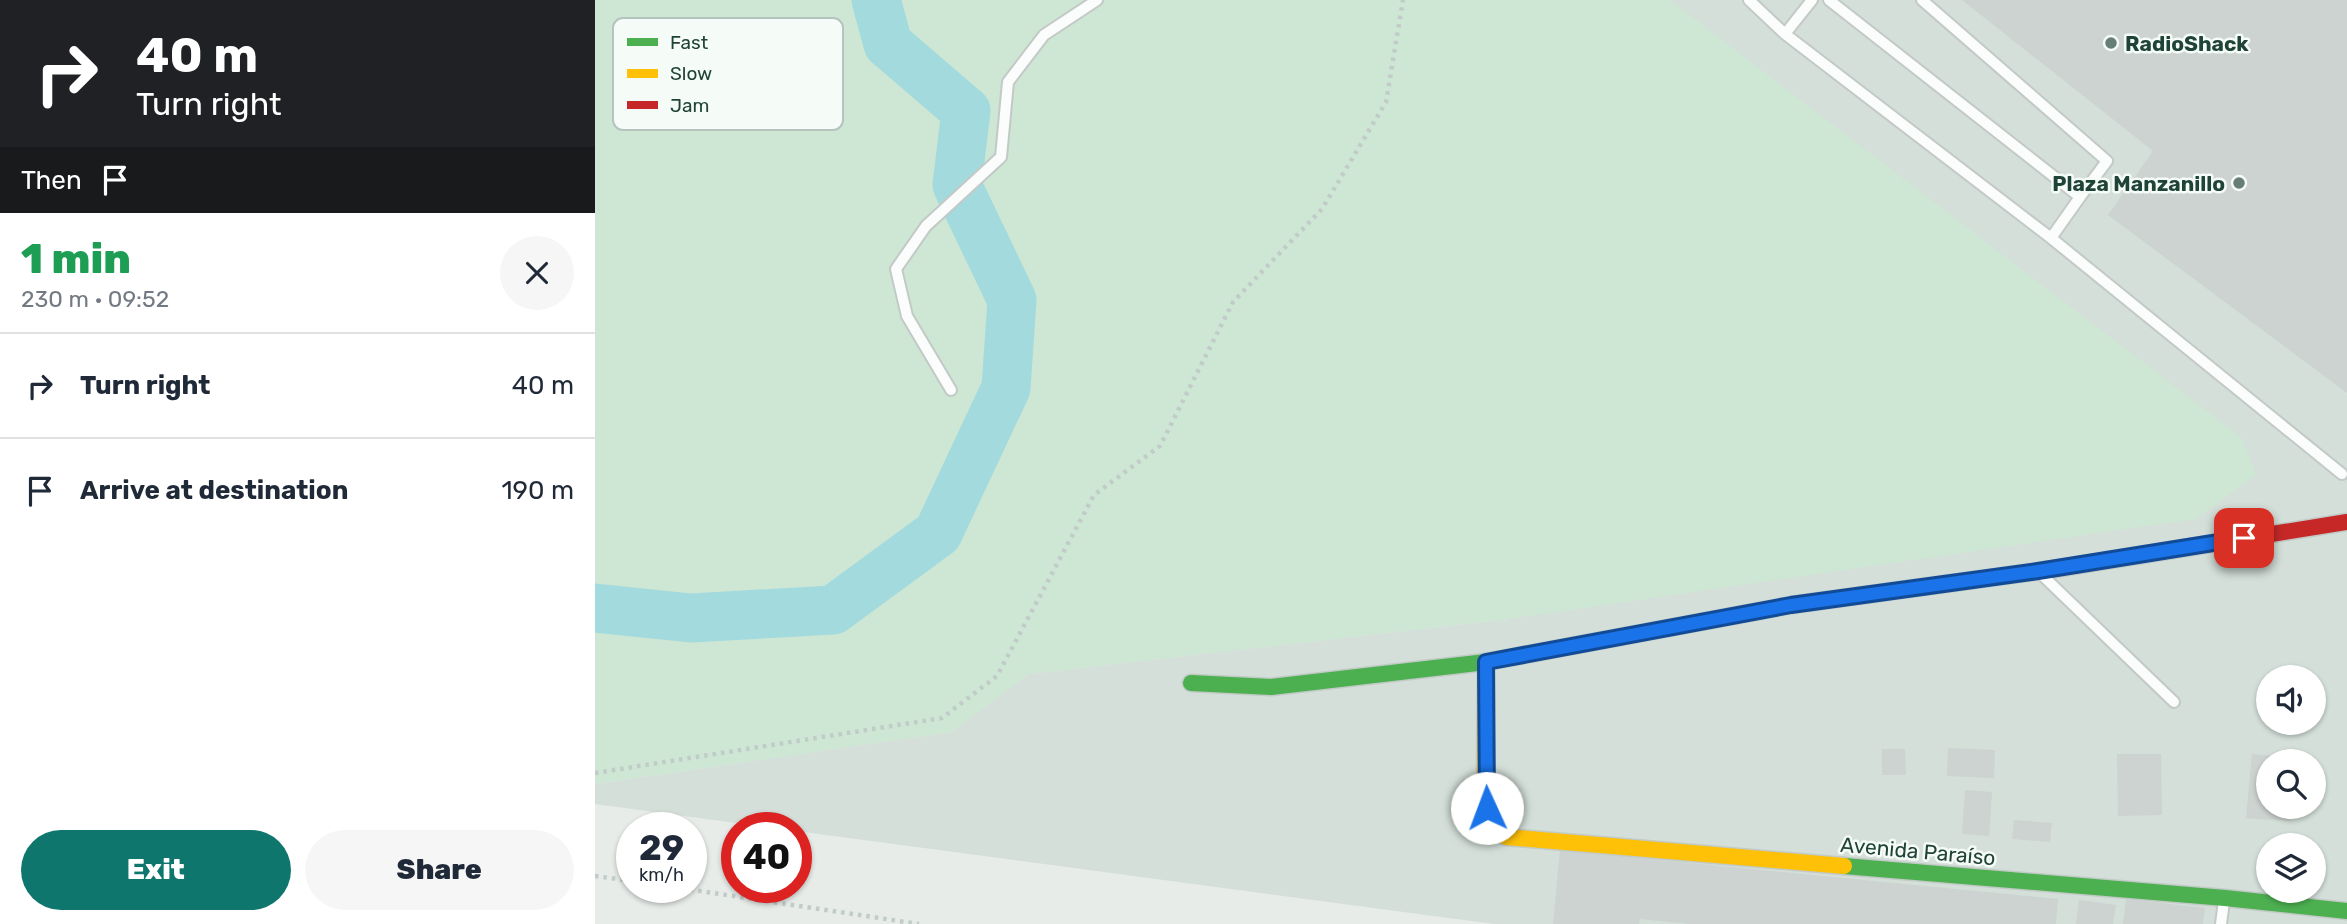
<!DOCTYPE html>
<meta charset="utf-8">
<style>
:root{--surface:#fff;--page:#f6f6f7;--text:#1f2937;--muted:#747a83;--line:#e0e1e3;--accent:#0f766e}
body{margin:0;font-family:Rubik,sans-serif;background:var(--page);color:var(--text);height:100vh;display:flex;flex-direction:column;font-size:26px;white-space:nowrap}
*{box-sizing:border-box;margin:0}
p{font-size:23px;color:var(--muted)}
.icon{flex:none;width:38px;height:38px;fill:none;stroke:currentColor;stroke-width:2;stroke-linecap:round;stroke-linejoin:round}
.map{position:relative;flex:1;overflow:hidden}
.panel{display:flex;flex-direction:column;background:var(--surface);width:595px}
.panel>*{flex:none}
.banner{background:#202124;color:#fff;overflow:hidden}
.fabs{position:absolute;left:1661px;top:665px;display:grid;gap:14px}
.fabs a{display:grid;place-items:center;width:70px;height:70px;border-radius:50%;background:var(--surface);box-shadow:0 2px 5px #0004;font-size:35px}
.speed{position:absolute;left:21px;top:812px;display:flex;gap:14px;font-size:35px;font-weight:700;text-align:center}
.speed>*{display:grid;place-content:center;width:91px;height:91px;border-radius:50%;background:var(--surface);box-shadow:0 2px 5px #0004;line-height:1}
.speed small{font-size:18px;font-weight:400}
.speed .limit{border:10px solid #d22;background:#fff;color:#111}
.pin{position:absolute;display:grid;place-items:center;width:60px;height:60px;color:#fff;margin:-30px;border-radius:14px;box-shadow:0 4px 10px #0006}
.me{position:absolute;width:77px;margin:-38px;rotate:358deg;stroke-linejoin:round;filter:drop-shadow(0 0 5px #0008)}
.turn{display:flex;align-items:center;gap:24px;height:147px;padding:0 21px;font-size:32px}
.turn .icon{width:91px;height:91px;stroke-width:2.5}
.turn b{display:block;font-size:49px;line-height:60px}
.then{display:flex;align-items:center;height:66px;padding:0 21px;background:#0003;gap:14px;font-size:26px}
.round{display:grid;place-items:center;flex:none;width:74px;height:74px;border-radius:37px;background:var(--page)}
.headline{display:flex;align-items:center;justify-content:space-between;height:119px;padding:0 21px}
h1{font-size:42px;font-weight:800;line-height:52px;color:#1e9e55}
.primary-button{display:flex;gap:14px;margin-top:auto;padding:14px 21px}
.primary-button a{flex:1;height:80px;border-radius:42px;background:var(--accent);color:#fff;font-size:28px;font-weight:800;line-height:80px;text-align:center}
.primary-button a+a{background:var(--page);color:var(--text)}
ul{padding:0;list-style:none}
li{display:flex;align-items:center;gap:21px;height:105px;padding:0 21px;border-top:2px solid var(--line)}
li div{flex:1}
li b{display:block;font-size:26px}
li em{font-style:normal}
main{display:flex;flex:1;min-height:0}
.map>svg:first-child{display:block}
.built{fill:#d4dfd9;fill-rule:evenodd}
.green{fill:#cee6d4}
.lines{fill:none;stroke-linecap:round;stroke-linejoin:round}
.river{stroke:#a2dade;stroke-width:49}
.building{fill:#ccd3d0}
.lane-casing{stroke:#c3c9c6;stroke-width:14}
.fast-casing{stroke:#c2cac6;stroke-width:19}
.slow-casing{stroke:#c2cac6;stroke-width:19}
.jam-casing{stroke:#c2cac6;stroke-width:19}
.path{stroke:#c1ccc8;stroke-width:4.5;stroke-dasharray:3.5 5;stroke-linecap:butt}
.lane{stroke:#fbfcfc;stroke-width:10}
.fast{stroke:#4caf50;stroke-width:16}
.slow{stroke:#ffc107;stroke-width:16}
.jam{stroke:#c62828;stroke-width:16}
.route-casing{stroke:#114b97;stroke-width:18}
.route{stroke:#1a73e8;stroke-width:12}
.poi-dot{fill:#667e76;stroke:#f5fbf7;stroke-width:2.5}
.labels{text-anchor:middle;dominant-baseline:central;stroke-width:5;stroke-linejoin:round;paint-order:stroke}
.poi-label{font-size:21px;font-weight:bold;fill:#204338;stroke:#f5fbf7;text-anchor:start}
.street-label{font-size:21px;fill:#204338;stroke:#f5fbf7}
.key{fill:#f5fbf7;stroke:#b5c4be;stroke-width:2}
.key-label{font-size:19px;fill:#204338}
</style>
<main>
<section class="panel">
<div class="banner">
<div class="turn"><svg class="icon" aria-label="right" viewBox="0 0 24 24"><path d="M7 20v-9h11M14 6l5 5-5 5"/></svg><div><b>40 m</b>Turn right</div></div>
<div class="then">Then<svg class="icon" aria-label="arrive" viewBox="0 0 24 24"><path d="M6 21V4h12l-3 4 3 4H6"/></svg></div>
</div>
<div class="headline"><div><h1>1 min</h1><p>230 m · 09:52</p></div><a class="round"><svg class="icon" aria-label="close" viewBox="0 0 24 24"><path d="M6 6l12 12M18 6L6 18"/></svg></a></div>
<ul>
<li><svg class="icon" aria-label="right" viewBox="0 0 24 24"><path d="M7 20v-9h11M14 6l5 5-5 5"/></svg><div><b>Turn right</b></div><em>40 m</em></li>
<li><svg class="icon" aria-label="arrive" viewBox="0 0 24 24"><path d="M6 21V4h12l-3 4 3 4H6"/></svg><div><b>Arrive at destination</b></div><em>190 m</em></li>
</ul>
<div class="primary-button"><a>Exit</a><a>Share</a></div>
</section>
<div class="map">
<svg width="1752" height="924" viewBox="0 0 1752 924">
<rect width="100%" height="100%" fill="#e7ece9"/>
<path class="built" d="M889,0H1752V924H899L201,831V828H179L0,804V784L356,732L433,674L914,619ZM1673,677H1718V723H1673ZM1673,761H1718V807H1673ZM1673,845H1718V891H1673Z"/>
<path class="green" d="M0,0H1075L1647,438L1661,475L1601,519L914,619L434,674L357,732L0,784Z"/>
<g class="lines">
<path class="river" d="M0,608L96,618L238,610L343,533L411,388L417,300L362,185L371,111L293,44L281,0"/>
</g>
<path class="building" d="M1367,0H1752V393L1513,215L1558,151Z
M1353,748L1400,750L1399,778L1352,776Z
M1287,749H1310L1311,775H1287Z
M1522,754H1566L1567,815L1523,816Z
M1657,754L1700,758V761H1673V807H1696L1695,821L1651,818Z
M1370,790L1397,792L1394,836L1367,834Z
M1419,820L1457,823L1455,842L1417,839Z
M965,850L1463,899L1461,924H1095L1045,919L1044,924H958Z
M1531,899L1610,908L1608,924H1528Z
M1484,900L1521,905L1518,924H1481Z"/>
<g class="lines">
<defs>
<path id="lane" d="M1154,0L1190,34L1456,238L1747,474
M1234,0L1485,197L1512,161L1327,0
M1190,34L1217,0
M1456,238L1485,197
M356,390L312,316L301,269L331,226L406,157L413,82L449,35L502,0
M1447,575L1579,702
M1626,924L1629,901"/>
<path id="fast" d="M596,683L676,687L891,662L1143,615
M1249,866L1630,898L1752,911"/>
<path id="slow" d="M1143,615L1196,605L1452,570
M891,662L890,790L893,826L911,837L1249,866"/>
<path id="jam" d="M1452,570L1752,522"/>
</defs>
<use href="#lane" class="lane-casing"/>
<use href="#fast" class="fast-casing"/>
<use href="#slow" class="slow-casing"/>
<use href="#jam" class="jam-casing"/>
<path class="path" d="M0,773L347,718L402,676L499,495L565,446L638,302L727,209L791,102L808,0
M0,876L37,881
M78,887L324,924"/>
<use href="#lane" class="lane"/>
<use href="#fast" class="fast"/>
<use href="#slow" class="slow"/>
<use href="#jam" class="jam"/>
</g>
<g class="lines">
<defs>
<path id="route" d="M892,808L891,662L1196,605L1443,571L1649,538"/>
</defs>
<use href="#route" class="route-casing"/>
<use href="#route" class="route"/>
</g>
<g class="poi-dot">
<circle cx="1516" cy="43" r="7"/>
<circle cx="1644" cy="183" r="7"/>
</g>
<g class="labels">
<g class="poi-label">
<text x="1530" y="43">RadioShack</text>
<text x="1630" y="183" text-anchor="end">Plaza Manzanillo</text>
</g>
<g class="street-label">
<text transform="translate(1323 851) rotate(5)">Avenida Paraíso</text>
</g>
</g>
<rect x="18" y="18" width="230" height="112" rx="10" class="key"/>
<rect x="32" y="38" width="31" height="8" fill="#4caf50"/>
<rect x="32" y="69" width="31" height="9" fill="#ffc107"/>
<rect x="32" y="101" width="31" height="8" fill="#c62828"/>
<g class="key-label">
<text x="75" y="49">Fast</text>
<text x="75" y="80">Slow</text>
<text x="75" y="112">Jam</text>
</g>
</svg>
<div class="fabs">
<a><svg class="icon" aria-label="sound" viewBox="0 0 24 24"><path d="M4 9h4l5-4v14l-5-4H4zM17 9q2 3 0 6"/></svg></a>
<a><svg class="icon" aria-label="search" viewBox="0 0 24 24"><circle cx="10" cy="10" r="6"/><path d="M15 15l6 6"/></svg></a>
<a><svg class="icon" aria-label="layers" viewBox="0 0 24 24"><path d="M12 4l9 5-9 5-9-5zM3 14l9 5 9-5"/></svg></a>
</div>
<div class="speed"><div>29<small>km/h</small></div><div class="limit">40</div></div>
<div class="pin" style="left:1649px;top:538px;background:#d93025"><svg class="icon" aria-label="arrive" viewBox="0 0 24 24"><path d="M6 21V4h12l-3 4 3 4H6"/></svg></div>
<svg class="me" style="left:892px;top:808px" viewBox="-20 -20 40 40"><circle r="19" fill="#fff"/><path d="M0-13L10 11 0 6-10 11z" fill="#1a73e8"/></svg>
</div>
</main>
